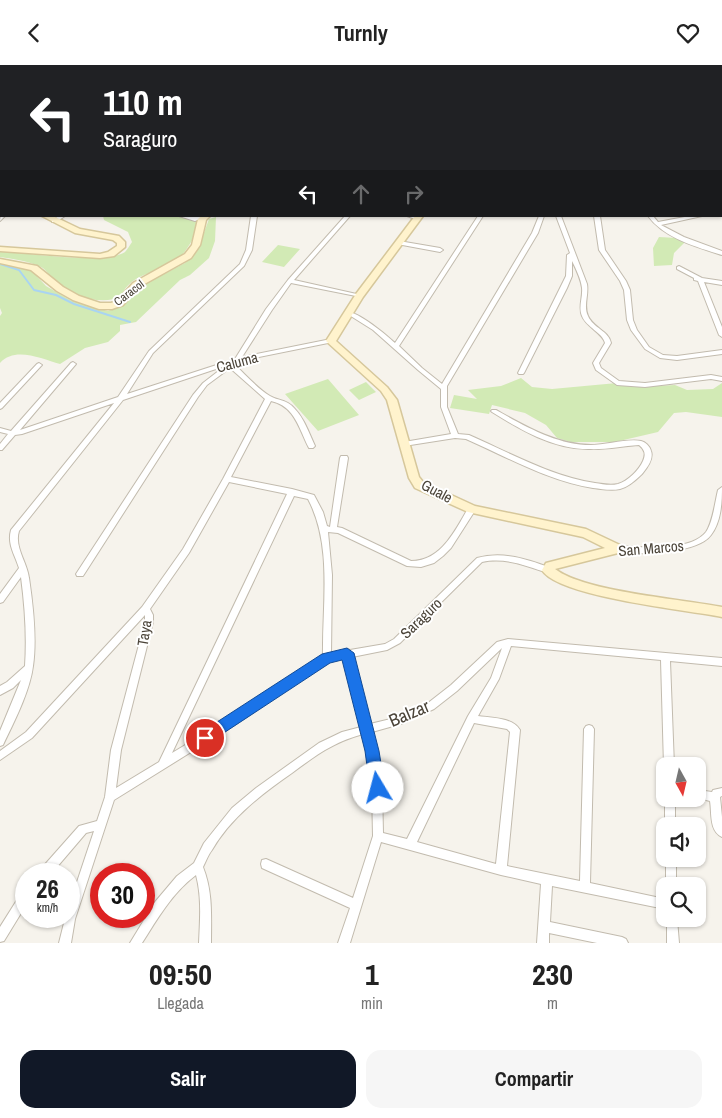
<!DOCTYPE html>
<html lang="es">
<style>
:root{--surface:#fff;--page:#f6f6f6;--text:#222;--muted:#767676;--accent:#111827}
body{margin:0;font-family:"Archivo Narrow",sans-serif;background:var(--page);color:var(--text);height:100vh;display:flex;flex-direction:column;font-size:19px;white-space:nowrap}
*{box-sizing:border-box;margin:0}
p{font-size:16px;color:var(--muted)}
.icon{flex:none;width:28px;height:28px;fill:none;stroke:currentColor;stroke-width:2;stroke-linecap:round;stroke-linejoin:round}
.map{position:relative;height:878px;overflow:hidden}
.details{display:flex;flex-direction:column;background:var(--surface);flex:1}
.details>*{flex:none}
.top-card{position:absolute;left:0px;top:0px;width:722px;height:152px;box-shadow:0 1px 4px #0004;background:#202124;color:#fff;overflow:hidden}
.needle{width:32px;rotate:172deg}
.controls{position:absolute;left:656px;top:692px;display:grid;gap:10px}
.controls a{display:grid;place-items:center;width:50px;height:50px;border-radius:10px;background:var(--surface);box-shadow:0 1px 4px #0004;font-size:25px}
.speed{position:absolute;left:15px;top:798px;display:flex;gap:10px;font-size:25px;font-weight:700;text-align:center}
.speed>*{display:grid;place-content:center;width:65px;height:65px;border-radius:50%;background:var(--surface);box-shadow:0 1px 4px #0004;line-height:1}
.speed small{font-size:12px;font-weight:400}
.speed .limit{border:8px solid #d22;background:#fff;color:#111}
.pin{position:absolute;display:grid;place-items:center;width:42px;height:42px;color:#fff;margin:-21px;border:2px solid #fff;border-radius:50%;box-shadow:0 1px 5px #0007}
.me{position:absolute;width:55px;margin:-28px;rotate:352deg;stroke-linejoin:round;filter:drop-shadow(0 0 4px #0008)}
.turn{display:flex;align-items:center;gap:18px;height:105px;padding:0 20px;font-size:22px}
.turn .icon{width:65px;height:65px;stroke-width:2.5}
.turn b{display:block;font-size:35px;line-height:42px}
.lanes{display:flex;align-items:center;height:48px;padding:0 20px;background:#0003;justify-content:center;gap:25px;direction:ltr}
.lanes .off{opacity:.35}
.eta{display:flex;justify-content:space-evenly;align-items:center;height:85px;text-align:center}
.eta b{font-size:30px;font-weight:700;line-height:35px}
.button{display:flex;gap:10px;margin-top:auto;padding:10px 20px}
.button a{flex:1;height:58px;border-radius:15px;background:var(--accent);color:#fff;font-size:20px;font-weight:700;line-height:58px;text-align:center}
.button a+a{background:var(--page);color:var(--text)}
header{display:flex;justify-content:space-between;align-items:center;height:65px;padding:0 20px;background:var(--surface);font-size:22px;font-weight:700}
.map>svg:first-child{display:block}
.green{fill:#d2eab5}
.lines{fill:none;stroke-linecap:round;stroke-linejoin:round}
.stream{stroke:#a9d4f2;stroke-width:2}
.street-casing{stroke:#c2bbae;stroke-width:2}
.secondary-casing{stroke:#d6c79b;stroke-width:3}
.street{fill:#fff;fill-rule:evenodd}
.secondary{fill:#fff3cd;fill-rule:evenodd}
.route{fill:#1a73e8;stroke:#114b97}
.labels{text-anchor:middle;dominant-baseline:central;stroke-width:4;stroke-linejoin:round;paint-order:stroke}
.far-street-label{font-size:12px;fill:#4b4439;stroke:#fff}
.street-label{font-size:15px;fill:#4b4439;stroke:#fff}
.near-street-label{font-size:18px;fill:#4b4439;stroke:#fff}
</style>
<header><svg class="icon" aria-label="back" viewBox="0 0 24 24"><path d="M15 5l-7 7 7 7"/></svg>Turnly<svg class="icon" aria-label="heart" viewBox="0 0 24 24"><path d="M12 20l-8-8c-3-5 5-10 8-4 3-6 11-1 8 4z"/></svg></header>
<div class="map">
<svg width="722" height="878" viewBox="0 0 722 878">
<rect width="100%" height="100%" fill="#f6f3ec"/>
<path class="green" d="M103,151H197C199,159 196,167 193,174C189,180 185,188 179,193C164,207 128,208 122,231C100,242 73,230 54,216C50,212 46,204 41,202C29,196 13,194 0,192V186C26,188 106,200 125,187C127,185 130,180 132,177L128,167L104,155Z
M216,152L215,176L209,193L190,210L180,215L136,257L120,260V266L108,277L85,283L60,299C42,294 15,281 0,298V251L2,248L0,243V197L30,204L46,221L70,235L108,246L121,241L136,224L185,198L198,184L209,154Z
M659,172L677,173L685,177L674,188L672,200L654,201L653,183Z
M278,180L300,184L284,202L262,197Z
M521,313L532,322L552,324L617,318L636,322L675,320L687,325L713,324L722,318V352L686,347L674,348L658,367L615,377H571L557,373L546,360L525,348L492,340L489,349L450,343L454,330L477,334L468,325L501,321Z
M328,314L359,350L318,366L285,329Z
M366,317L376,327L359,335L349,325Z"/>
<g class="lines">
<path class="stream" d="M0,199L19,205L34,225L56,230L74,239L130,257"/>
<defs>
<path id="street" d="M39,0H52L53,1H42Z
M275,0H279L278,1H274Z
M349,0H353L352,1H348Z
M423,0H429L430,1H425Z
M584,0H589L590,1H585Z
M628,0H632L631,1H627Z
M683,0H687V1H683Z
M0,24H1V26H0Z
M721,31H722V33H721Z
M0,33H1V36H0Z
M721,47H722L721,50Z
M0,59H1V61H0Z
M721,69H722V71H721Z
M0,87H1V90H0Z
M721,87H722L721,90Z
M0,99H1V101H0Z
M721,146H722V150H721Z
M1,150V151H5L0,156Z
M59,151H65L56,157H52V155Z
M179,151L195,152L206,151L195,156Z
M251,151H257L252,185L244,201L153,288L127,329L235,294L266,244L288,215L345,151H350L294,215L361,230V232L291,218L272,245L242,292L331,274L333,275V277L239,296L235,300C245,309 258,324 270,331C278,336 286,334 294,343C304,353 309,368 315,381L313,383H309C299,364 295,341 271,336L231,412L292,424L314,430L323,447L327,461L330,462L340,393L341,391H347L348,393L337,462L342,463L411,496C442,496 455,465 469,442L472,441L476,444L451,483L443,491L434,498L421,502L407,501L338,468L328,467L332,510L331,589L343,586L347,584L350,585L385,579L394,574L477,493C503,486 527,494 551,503L552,505L551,507L548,508C526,501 506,492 482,497L400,578L387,585L352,592L370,659L399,652L428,638L451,620L497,577L508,574L722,593V601L670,596L674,701H665V703L664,701L661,595L511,581L499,614L478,651C491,653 512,652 520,665L507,801L580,816L584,664L586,661L589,660L592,661L594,664L590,818L665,834V844L552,821L550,857L622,872L626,874L628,878H597L549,868V878H537L541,819L501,810L381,777L350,878H338L350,843L262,803L261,799L262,795L266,794L353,833L373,771L372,724L363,669C334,677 316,690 292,708C262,729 231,752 212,785C208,790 206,796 203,802C213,827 211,852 211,878H199C200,855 202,832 196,810C172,828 158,853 142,878H130L155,837L177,811L194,798L204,778L232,743L256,723L319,678L342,667L361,662L344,593L329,596L236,659L114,735L75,854L71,878H59L65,854V851H69V841L94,766L86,768L51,809H39L40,805L79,761L97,756L105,732L111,685L145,557V550L32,673L0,695V686L26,667L142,542L183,484L223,414L265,334L230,303L207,320L198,332L83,511H77L76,509L193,330L203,318L225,301L123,335L19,466C14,482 27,497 29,513C33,540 37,574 33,601C30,626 14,657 3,680L0,681V666L21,615L13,623L0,630V621L7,617L25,601C27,572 25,542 21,512L3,537L0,538V529L19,503C15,490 7,479 11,465L114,338L22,369L15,370L2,385H0V379L8,369L0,367V363L11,366L71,298L73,297L76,299L20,365L118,332L149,286L240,199L246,185ZM229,417L287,429L159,697L116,723L121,685L153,557V550L150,544L189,488ZM294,431L308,434C333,481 322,540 323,591L230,653L172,688ZM502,583L491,613L468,651L407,774L383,768L382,724L372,667L404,658L434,644L457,626ZM474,658L507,664L510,667L496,799L417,777Z
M407,151H417L421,153L418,155Z
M478,151H483L399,281L422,303L442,319L532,168L539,151H544L538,168L447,321V342L458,369L469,370C510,388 551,411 595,418C602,419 610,421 618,419C628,416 639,405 643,396C646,389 645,385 639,380C622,381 605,385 588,384C553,384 521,365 492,347L491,346L492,345H496C525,361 557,380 591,380C605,380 629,373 641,376C645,377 650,381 651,386C654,394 647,403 642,409C636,415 628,422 620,424C611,426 602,424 593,423C548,416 507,392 466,374L455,373L404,381L400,379L404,377L451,369L441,342V324L418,305L373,265L346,248L347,247C359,247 385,269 395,278Z
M556,151H561L587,219C589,230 583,241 588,251C593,263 609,266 611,278L599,298L601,303L619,316L645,318L711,310L722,312V316L711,314L645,322L617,320L596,305L593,298L605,278C603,268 586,262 582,251C578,242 583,233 582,223C581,214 576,204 572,196V211L567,223L524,308L523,309H519L518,308L566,211L567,190L570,188Z
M594,151H600L605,185L626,216L630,225L633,255L637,265L649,282L663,290L677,291L722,285V289L677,295L660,293L645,284L631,265L627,255L624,225L620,216L599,185Z
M648,151H653L658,157L690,151H702L661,160L684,172L722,186V190C696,182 664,173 648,151Z
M399,176L440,183L443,185L440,187L397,179L396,178Z
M679,201L702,213L722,216V220L704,217L722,262V272L719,270L698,216L694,215V213L677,204V202Z
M39,298L42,300L41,301L2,343L0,344V338L37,299Z
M722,422C722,438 721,457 711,470C697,489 636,491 615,486L614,484L615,482L618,481C641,482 690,487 706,467C713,457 715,437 718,425Z
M722,723V731L720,732L722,752V772C709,766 712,748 710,736L698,733V725L712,727L713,725Z
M665,734H675V761H665Z
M666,794H676V821H666Z
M26,826V840L4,876L0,877V862L22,827Z
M667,854H677L679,878H667Z"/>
<path id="secondary" d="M721,121H722V125H721Z
M0,141H1V145H0Z
M42,151H53L80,164L119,171L125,177V182L114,191L100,193L0,186V182L100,189L108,187L117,181V178L113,175L75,168Z
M201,151H210L206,155L200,180L191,193L139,222L123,240L112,244H99L73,235L57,226L31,205L0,198V194L37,201L63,222L79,231L100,238H111L117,236L133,218L185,189L192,180L198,154Z
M415,151H423L363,232L336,276L387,322L397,335L419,412L423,417L475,441L586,464L622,481L624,484L622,487L618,488L555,504C585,527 682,534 722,542V552C688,545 558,532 542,505L546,498L605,483L583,472L468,447L415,423L409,413L387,335L381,326L326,276L356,229Z"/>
</defs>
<use href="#street" class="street-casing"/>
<use href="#secondary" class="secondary-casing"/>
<use href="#street" class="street"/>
<use href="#secondary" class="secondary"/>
</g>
<path class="route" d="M347,583L354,588L379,686L385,723L383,728L378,730L372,728L370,723L365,686L342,595L330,598L210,677L205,679L200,677L198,673L200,668L322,589Z"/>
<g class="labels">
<g class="far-street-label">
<text transform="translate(129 228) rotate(-37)">Caracol</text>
</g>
<g class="street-label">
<text transform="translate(237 297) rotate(-15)">Caluma</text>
<text transform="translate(437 426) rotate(28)">Guale</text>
<text transform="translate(651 483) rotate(-5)">San Marcos</text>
<text transform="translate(421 553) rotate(-44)">Saraguro</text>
<text transform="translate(144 568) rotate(-81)">Taya</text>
</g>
<g class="near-street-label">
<text transform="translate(409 648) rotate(-23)">Balzar</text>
</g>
</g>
</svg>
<div class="controls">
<a><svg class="needle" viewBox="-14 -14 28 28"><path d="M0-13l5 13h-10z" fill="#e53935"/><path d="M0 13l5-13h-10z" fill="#767676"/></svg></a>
<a><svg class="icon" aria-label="sound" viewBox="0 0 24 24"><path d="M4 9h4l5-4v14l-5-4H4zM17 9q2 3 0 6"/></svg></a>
<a><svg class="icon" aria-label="search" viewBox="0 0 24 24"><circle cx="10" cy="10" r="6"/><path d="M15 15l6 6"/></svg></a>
</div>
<div class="speed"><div>26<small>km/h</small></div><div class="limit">30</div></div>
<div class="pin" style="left:205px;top:673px;background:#d93025"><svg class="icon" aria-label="arrive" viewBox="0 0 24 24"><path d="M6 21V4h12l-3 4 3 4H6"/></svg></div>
<svg class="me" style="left:378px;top:723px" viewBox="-20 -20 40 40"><circle r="19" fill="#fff"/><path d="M0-13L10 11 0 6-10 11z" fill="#1a73e8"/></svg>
<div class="top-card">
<div class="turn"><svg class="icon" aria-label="left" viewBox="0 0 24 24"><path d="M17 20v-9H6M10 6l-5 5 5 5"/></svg><div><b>110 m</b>Saraguro</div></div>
<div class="lanes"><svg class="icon" aria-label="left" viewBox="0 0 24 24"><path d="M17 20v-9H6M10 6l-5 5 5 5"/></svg><svg class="icon off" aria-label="ahead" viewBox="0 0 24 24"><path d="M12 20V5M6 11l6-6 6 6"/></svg><svg class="icon off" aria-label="right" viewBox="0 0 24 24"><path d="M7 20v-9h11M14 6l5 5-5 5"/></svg></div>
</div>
</div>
<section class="details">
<div class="eta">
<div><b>09:50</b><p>Llegada</p></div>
<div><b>1</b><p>min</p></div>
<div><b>230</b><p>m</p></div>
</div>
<div class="button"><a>Salir</a><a>Compartir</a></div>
</section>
